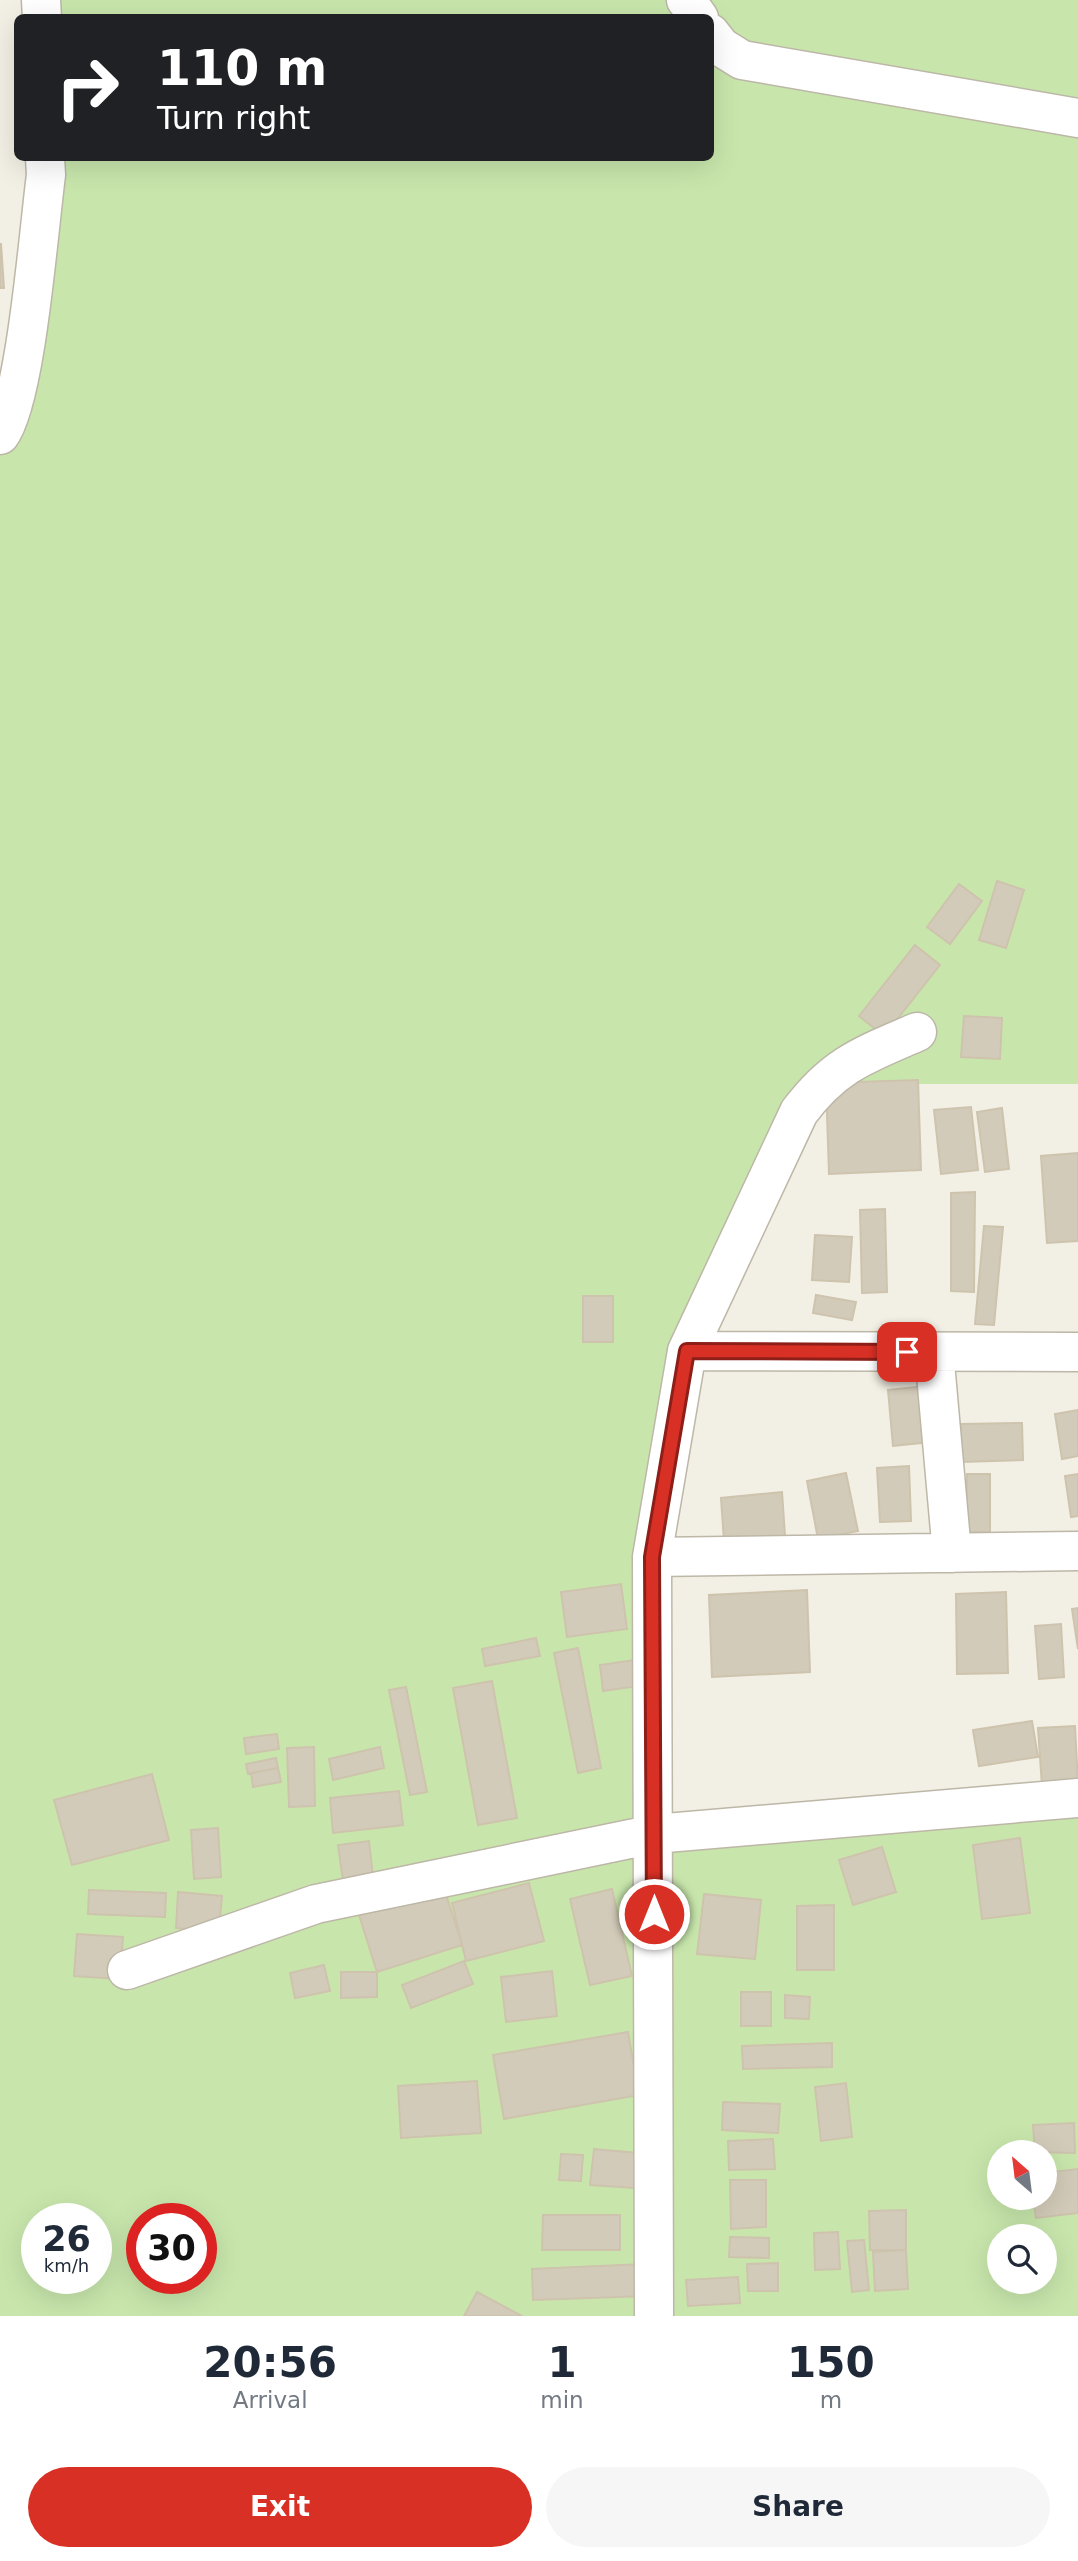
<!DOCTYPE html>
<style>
:root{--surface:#fff;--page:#f6f6f7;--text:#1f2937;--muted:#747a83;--accent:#d93025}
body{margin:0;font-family:"DejaVu Sans",sans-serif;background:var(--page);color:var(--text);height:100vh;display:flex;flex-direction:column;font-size:26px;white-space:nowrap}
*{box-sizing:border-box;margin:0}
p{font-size:23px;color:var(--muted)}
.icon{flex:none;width:38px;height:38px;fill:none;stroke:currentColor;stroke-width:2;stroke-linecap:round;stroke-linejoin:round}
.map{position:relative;height:2316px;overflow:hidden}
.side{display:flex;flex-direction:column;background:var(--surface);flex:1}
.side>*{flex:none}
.top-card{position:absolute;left:14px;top:14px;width:700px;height:147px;border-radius:10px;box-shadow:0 7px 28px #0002;background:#202124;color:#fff;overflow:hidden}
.needle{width:46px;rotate:332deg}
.fabs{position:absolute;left:987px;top:2140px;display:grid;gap:14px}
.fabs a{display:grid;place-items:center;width:70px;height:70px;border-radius:50%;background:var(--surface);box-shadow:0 7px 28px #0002;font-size:35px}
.speed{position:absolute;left:21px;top:2203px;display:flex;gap:14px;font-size:35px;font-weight:700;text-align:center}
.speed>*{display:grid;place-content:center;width:91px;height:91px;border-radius:50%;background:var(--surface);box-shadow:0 7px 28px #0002;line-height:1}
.speed small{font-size:18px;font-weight:400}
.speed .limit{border:10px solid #d22;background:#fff;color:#111}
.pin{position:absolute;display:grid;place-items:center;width:60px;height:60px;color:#fff;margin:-30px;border-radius:14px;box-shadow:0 4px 10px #0006}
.me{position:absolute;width:77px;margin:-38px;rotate:0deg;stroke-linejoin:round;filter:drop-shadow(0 0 5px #0008)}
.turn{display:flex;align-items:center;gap:24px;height:147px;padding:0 28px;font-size:32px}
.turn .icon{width:91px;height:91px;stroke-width:2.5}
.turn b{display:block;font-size:49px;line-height:60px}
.eta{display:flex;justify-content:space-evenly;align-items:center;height:119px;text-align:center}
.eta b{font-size:42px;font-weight:600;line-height:49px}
.primary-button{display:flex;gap:14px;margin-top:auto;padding:14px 28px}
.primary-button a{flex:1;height:80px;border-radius:42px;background:var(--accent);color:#fff;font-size:28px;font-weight:600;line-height:80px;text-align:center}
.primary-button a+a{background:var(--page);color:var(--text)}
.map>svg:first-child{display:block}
.green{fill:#c8e6ac;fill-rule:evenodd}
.building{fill:#d3cbb9;stroke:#cec3ad;stroke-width:2}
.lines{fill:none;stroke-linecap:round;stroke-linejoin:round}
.minor-casing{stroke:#bdb7a7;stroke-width:41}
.minor{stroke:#fff;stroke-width:38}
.route-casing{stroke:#8d1f18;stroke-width:18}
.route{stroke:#d93025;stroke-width:12}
</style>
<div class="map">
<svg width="1078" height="2316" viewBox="0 0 1078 2316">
<rect width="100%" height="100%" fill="#f2efe4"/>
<path class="green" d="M34,0H1078V1084H820L687,1351L652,1557L654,1834L1078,1795V2316H0V403L21,368L28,158H710V18H34ZM999,2152H1045V2198H999ZM37,2219H96V2278H37ZM142,2219H201V2278H142ZM999,2236H1045V2282H999Z"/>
<path class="building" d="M1,244L4,288H0V244Z
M997,881L1024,890L1006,948L979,940Z
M959,884L982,901L950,944L927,927Z
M915,945L940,965L884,1036L859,1016Z
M964,1016L1002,1018L1000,1059L961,1057Z
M918,1080L921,1170L829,1174L826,1083Z
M971,1107L978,1170L941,1174L934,1110Z
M1002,1108L1009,1169L985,1172L977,1112Z
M1078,1153V1241L1047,1243L1041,1156Z
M975,1192L974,1292L951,1291V1193Z
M885,1209L887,1292L862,1293L860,1210Z
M984,1226L1003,1227L994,1325L975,1324Z
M815,1235L852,1237L849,1282L812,1280Z
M816,1295L856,1302L852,1320L813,1313Z
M583,1296H613V1342H583Z
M926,1386L931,1442L893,1446L888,1390Z
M1078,1410V1456L1062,1459L1055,1414Z
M1022,1423L1023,1460L961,1462V1424Z
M909,1466L911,1521L880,1522L877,1468Z
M846,1473L858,1531L818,1539L807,1481Z
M967,1474H990V1532H966Z
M1078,1474V1516L1071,1517L1065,1476Z
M782,1492L785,1536L724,1541L721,1498Z
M621,1584L627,1629L567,1637L561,1592Z
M807,1590L810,1672L712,1677L709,1595Z
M1006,1592L1008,1673L957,1674L956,1594Z
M1078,1608V1649L1072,1609Z
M1061,1624L1064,1677L1039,1679L1035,1626Z
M536,1638L540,1656L485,1666L482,1649Z
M578,1648L601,1768L578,1773L554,1653Z
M642,1659L645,1685L603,1691L600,1665Z
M492,1681L517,1818L478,1825L453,1688Z
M406,1687L427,1792L410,1795L389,1690Z
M1032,1721L1038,1757L979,1766L973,1730Z
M1075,1726L1078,1784L1042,1786L1038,1728Z
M277,1734L279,1749L246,1754L244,1738Z
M314,1747L315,1806L289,1807L287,1748Z
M380,1747L384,1768L333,1780L329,1759Z
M276,1758L278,1768L248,1774L246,1764Z
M278,1768L281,1782L253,1787L251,1773Z
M152,1774L169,1840L72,1865L54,1800Z
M399,1791L403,1825L333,1833L330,1798Z
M218,1828L221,1877L194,1879L191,1830Z
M1020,1838L1030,1913L982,1919L973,1845Z
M369,1841L373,1876L343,1881L338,1845Z
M882,1847L896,1892L853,1905L839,1860Z
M529,1883L544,1941L466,1961L452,1903Z
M443,1885L462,1945L377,1972L358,1912Z
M612,1889L632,1976L590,1985L570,1899Z
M89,1890L166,1893L165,1917L88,1914Z
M178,1892L222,1896L219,1931L176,1928Z
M704,1894L761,1900L755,1959L697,1954Z
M834,1905V1970H797V1906Z
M77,1934L123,1937L120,1979L74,1976Z
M464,1961L473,1984L411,2008L402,1985Z
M324,1965L330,1991L295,1998L290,1973Z
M552,1971L557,2016L506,2022L501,1977Z
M341,1972H377V1997L341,1998Z
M741,1992H771V2026H741Z
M785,1995L810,1997L809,2019L785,2018Z
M628,2032L639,2095L504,2119L493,2055Z
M832,2043V2067L743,2069L742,2046Z
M477,2081L481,2133L401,2138L398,2086Z
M846,2083L852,2137L821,2141L815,2087Z
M723,2102L780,2104L778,2133L722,2130Z
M1074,2123L1075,2153L1035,2152L1033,2125Z
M773,2139L775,2169L729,2170L728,2141Z
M594,2149L638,2153L635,2188L590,2185Z
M561,2154L583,2155L581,2181L559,2180Z
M1078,2169V2213L1036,2218L1033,2198H1045V2173Z
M730,2180H766V2227L731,2229Z
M906,2210V2250H870L869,2211Z
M543,2215H620V2250H542Z
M838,2232L840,2269L815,2270L814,2233Z
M730,2237L769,2238V2258L729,2257Z
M864,2240L869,2290L852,2292L847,2241Z
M906,2250L908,2289L875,2291L873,2252Z
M778,2263V2291H748L747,2264Z
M644,2264L646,2296L533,2300L532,2269Z
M738,2277L740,2303L688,2306L686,2280Z
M477,2292L522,2316H464Z"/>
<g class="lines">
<defs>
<path id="minor" d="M41,0L42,18
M686,0L699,18
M710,33L721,47L742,60L1078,118
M0,435C26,402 39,226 46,175L45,158
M687,1351L799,1112C835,1064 864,1055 917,1032
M934,1352L952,1553
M652,1557L1078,1551
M127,1970L316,1904L654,1834L1078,1798
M654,2316L652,1557L687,1351L1078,1352"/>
</defs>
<use href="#minor" class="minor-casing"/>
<use href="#minor" class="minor"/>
</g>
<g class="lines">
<defs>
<path id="route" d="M654,1914L652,1557L687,1351L907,1352"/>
</defs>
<use href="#route" class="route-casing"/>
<use href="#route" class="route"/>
</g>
</svg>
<div class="fabs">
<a><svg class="needle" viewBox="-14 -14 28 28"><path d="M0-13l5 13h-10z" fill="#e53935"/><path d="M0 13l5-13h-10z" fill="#747a83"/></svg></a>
<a><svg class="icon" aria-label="search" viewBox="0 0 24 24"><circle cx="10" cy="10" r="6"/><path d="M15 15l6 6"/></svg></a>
</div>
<div class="speed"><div>26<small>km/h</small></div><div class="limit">30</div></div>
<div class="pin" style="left:907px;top:1352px;background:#d93025"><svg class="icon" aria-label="arrive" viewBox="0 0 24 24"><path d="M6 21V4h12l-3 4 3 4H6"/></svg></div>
<svg class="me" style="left:654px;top:1914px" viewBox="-20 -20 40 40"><circle r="17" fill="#d93025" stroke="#fff" stroke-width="3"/><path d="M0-11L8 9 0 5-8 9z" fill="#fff"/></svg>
<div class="top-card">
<div class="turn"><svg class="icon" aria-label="right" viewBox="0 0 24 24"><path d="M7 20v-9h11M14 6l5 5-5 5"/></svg><div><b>110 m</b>Turn right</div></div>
</div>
</div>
<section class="side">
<div class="eta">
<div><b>20:56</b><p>Arrival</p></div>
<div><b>1</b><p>min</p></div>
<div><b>150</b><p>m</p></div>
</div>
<div class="primary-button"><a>Exit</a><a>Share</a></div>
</section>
